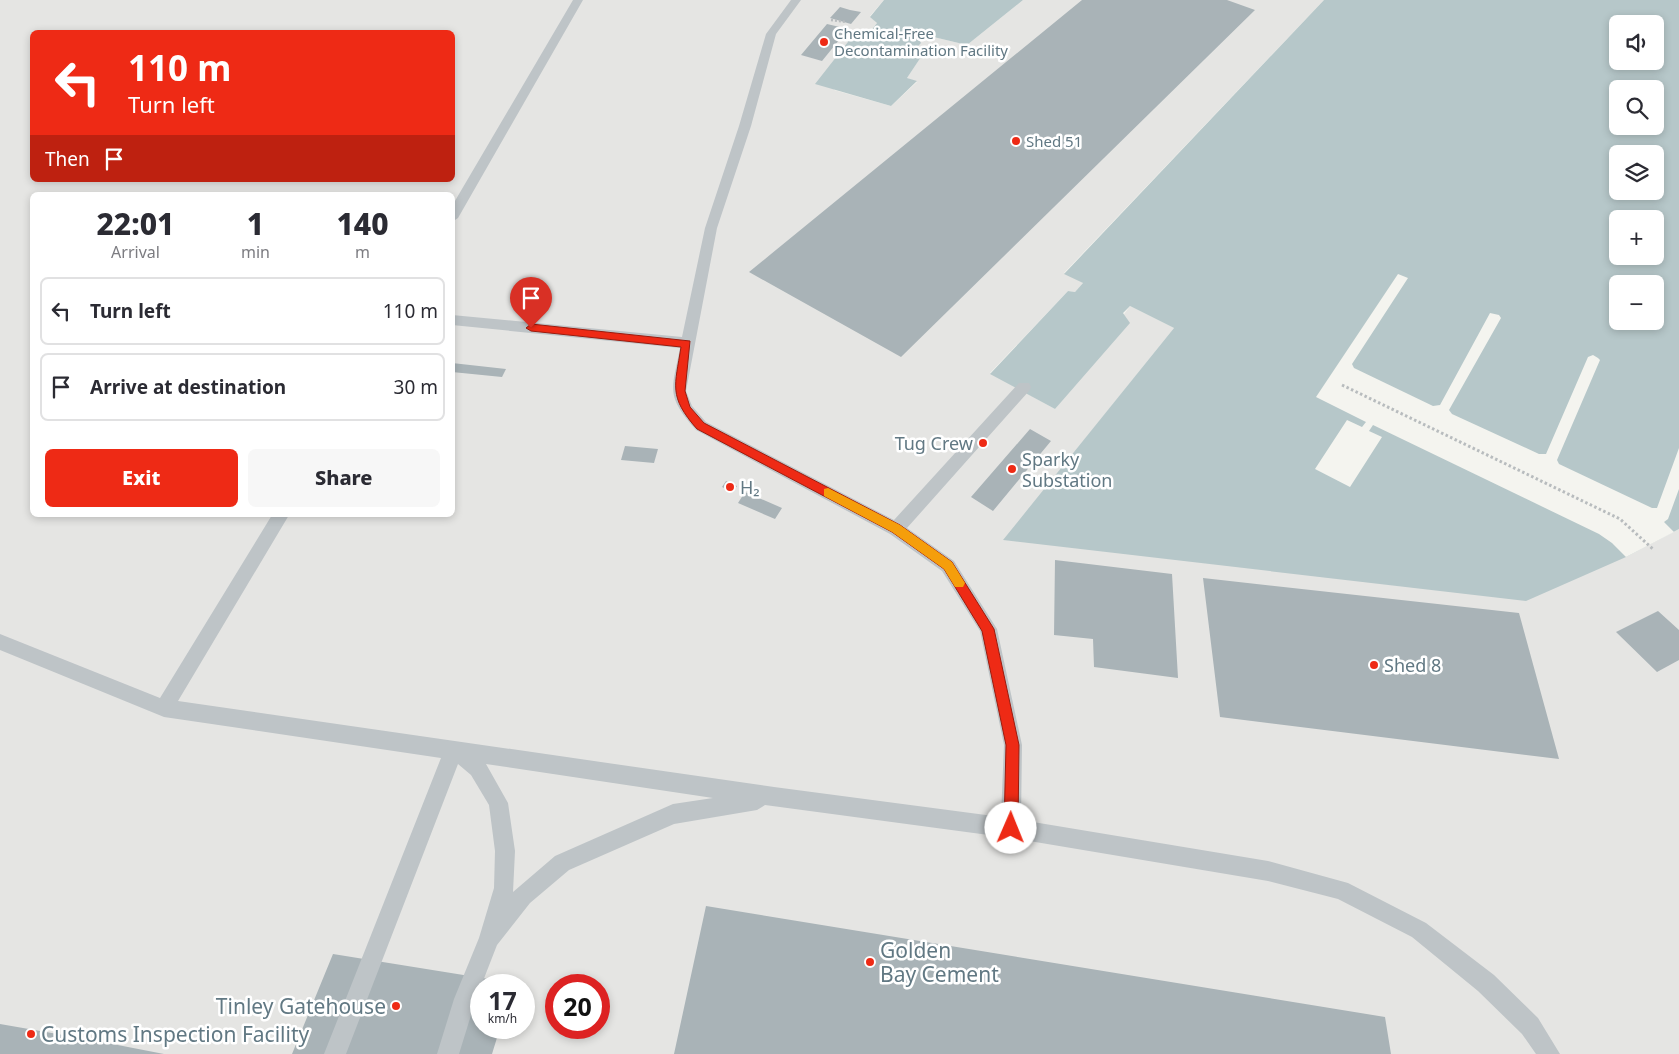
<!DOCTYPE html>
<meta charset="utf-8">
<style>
:root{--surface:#fff;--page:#f7f7f7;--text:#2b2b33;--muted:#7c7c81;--line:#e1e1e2;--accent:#ee2a15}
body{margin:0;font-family:"Noto Sans",sans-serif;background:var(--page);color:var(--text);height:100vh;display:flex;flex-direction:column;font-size:19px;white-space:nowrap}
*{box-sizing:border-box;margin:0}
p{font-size:16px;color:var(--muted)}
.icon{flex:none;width:28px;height:28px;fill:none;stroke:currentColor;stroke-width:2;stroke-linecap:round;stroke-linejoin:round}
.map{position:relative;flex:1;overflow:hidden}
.side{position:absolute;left:30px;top:192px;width:425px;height:325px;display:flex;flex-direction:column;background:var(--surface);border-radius:8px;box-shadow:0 2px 8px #0003}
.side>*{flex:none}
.top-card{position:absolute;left:30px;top:30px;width:425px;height:152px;border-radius:8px;box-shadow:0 2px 8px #0003;background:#ee2a15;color:#fff;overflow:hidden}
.tools{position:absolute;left:1609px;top:15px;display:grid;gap:10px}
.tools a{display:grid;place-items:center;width:55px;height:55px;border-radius:8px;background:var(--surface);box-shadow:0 2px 8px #0003;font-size:25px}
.speed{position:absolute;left:470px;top:974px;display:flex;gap:10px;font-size:25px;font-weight:700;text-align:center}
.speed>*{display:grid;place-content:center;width:65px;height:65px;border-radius:50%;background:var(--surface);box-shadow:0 2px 8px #0003;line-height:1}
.speed small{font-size:12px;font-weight:400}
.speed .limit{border:8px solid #d22;background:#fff;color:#111}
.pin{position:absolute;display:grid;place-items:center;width:42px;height:42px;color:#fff;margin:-51px -21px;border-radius:50% 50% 50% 0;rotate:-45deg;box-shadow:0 0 5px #0007}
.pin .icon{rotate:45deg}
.me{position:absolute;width:55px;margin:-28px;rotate:1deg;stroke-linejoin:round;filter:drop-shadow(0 0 4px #0008)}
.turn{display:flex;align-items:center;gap:18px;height:105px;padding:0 15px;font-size:22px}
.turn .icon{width:65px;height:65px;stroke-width:2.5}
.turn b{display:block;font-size:35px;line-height:42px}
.then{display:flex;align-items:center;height:48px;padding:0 15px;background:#0003;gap:10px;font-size:19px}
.eta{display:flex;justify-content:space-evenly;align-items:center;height:85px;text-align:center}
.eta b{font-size:30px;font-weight:800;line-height:35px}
.cta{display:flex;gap:10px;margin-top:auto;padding:10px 15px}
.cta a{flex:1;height:58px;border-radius:8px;background:var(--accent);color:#fff;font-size:20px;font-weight:800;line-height:58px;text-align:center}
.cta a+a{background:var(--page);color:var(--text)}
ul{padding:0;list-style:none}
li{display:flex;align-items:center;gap:15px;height:68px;margin:0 10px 8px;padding:0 5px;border:2px solid var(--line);border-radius:8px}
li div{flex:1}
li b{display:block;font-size:19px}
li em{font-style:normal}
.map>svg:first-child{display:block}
.built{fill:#e5e5e3;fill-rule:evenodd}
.water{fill:#b6c7c9;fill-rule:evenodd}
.pier{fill:#f4f4ef}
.building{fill:#a9b3b7}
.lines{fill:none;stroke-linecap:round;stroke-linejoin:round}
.path-far1{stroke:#b8bcbe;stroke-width:2.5;stroke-dasharray:2 2;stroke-linecap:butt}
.path{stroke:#b8bcbe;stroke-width:3;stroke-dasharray:2.5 2.5;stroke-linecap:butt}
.lane{fill:#bec4c7;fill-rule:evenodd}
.route{fill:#ee2a15;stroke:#9b1b0e}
.slow{fill:#f59e0b}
.poi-dot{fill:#ee2a15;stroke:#fff;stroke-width:2}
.labels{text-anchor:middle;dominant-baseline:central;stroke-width:5;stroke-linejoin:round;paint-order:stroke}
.far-poi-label{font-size:15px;fill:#617883;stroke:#fff;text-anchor:start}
.poi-label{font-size:18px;fill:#617883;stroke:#fff;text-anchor:start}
.near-poi-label{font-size:21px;fill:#617883;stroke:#fff;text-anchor:start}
</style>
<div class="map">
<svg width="1679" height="1054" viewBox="0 0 1679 1054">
<rect width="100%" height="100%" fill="#f4f4ef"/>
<path class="built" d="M0,0H884L870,16L877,23L867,36L855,34L834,90L891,106L917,82L907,78L923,54L916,48L921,34L967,45L1023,0H1324L1064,273L1083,283L1075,292L1068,291L990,373L1055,409L1130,306L1174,328L1004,540L1626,557L1679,529V1054H0ZM32,32H452V180H32ZM32,195H452V515H32ZM481,985H524V1028H481ZM556,985H599V1028H556Z"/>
<path class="water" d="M884,0H1023L967,45L921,34L918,38L921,43L916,48L923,54L907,78L917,81L891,106L815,84L855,33L867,36L877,23L870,17Z
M1324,0H1679V529L1626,557L1526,601L1003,540L1174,328L1130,306L1123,313L1130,323L1055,409L990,374L1068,291L1075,292L1083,283L1064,274ZM1618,24H1655V61H1618ZM1618,89H1655V126H1618ZM1618,154H1655V191H1618ZM1618,219H1655V256H1618ZM1618,284H1655V321H1618Z"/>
<path class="pier" d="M1398,274L1408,278L1352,364L1354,368L1433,406L1440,405L1490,313L1499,315L1501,318L1449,410L1452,414L1539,454H1546L1588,357L1593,355L1598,358L1600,360L1557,460L1559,464L1652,508H1657L1679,448V489L1668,519L1664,522L1674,532L1626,557L1612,543L1599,534L1373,425L1369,431L1382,437L1350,487L1315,469L1347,420L1362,427L1366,422L1316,397Z"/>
<path class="building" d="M1082,0H1227L1255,10L901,357L749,272Z
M840,7L850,10L861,12L851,24L830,18Z
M827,24L848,29L822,61L801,55Z
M452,363L506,369L502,377L452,372Z
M1030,429L1051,441L993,511L971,497Z
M625,446L658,449L654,463L621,460Z
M726,481L737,486L733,492L722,487Z
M745,492L782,508L775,519L738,503Z
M1055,560L1172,574L1178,678L1094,667L1093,639L1054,635Z
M1203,578L1519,613L1559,759L1220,717Z
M1658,611L1679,630V660L1657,672L1616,632Z
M706,906L1385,1017L1391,1054H674Z
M333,954L513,983V985H481V1028H500L492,1054H292Z
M0,1024L92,1040L164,1054H0Z"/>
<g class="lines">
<path class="path-far1" d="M831,20L846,22"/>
<path class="path" d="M1342,385L1620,519L1654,550"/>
<path class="lane" d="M573,0H583L458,218L452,222V206Z
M791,0H801L776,34L751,126L717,228L686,391L692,406L706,422L894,520L1019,383H1029L1031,387L1029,391L907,528L954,561L997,629L1022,745L1021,820L1268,861L1348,883L1426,923L1494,975L1538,1018L1560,1054H1536L1522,1034L1478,991L1412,937L1338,899L1268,881L1011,838L765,805L757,810L674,824L569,870L530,903L497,945L476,999L459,1054H437L454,999L479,938L494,888L495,851L489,805L471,775L458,764L346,1054H324L441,758L164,717L0,650V634L160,698L272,515H289L178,701L774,787L1001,817L1004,745L980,631L942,571L890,534L696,430C665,395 672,390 680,348L452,325V315L682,337L705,228L739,126L766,34ZM486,764L713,798L673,804L555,856L513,892L515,851L508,803Z"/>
</g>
<path class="route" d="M531,324L690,341L685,391L690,407L704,423L900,525L952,562L994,629L1019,745L1018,828L1016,833L1011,835L1006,833L1004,828L1006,745L982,631L944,569L892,532L697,429C668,396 675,386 681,347L531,331L526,328Z"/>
<path class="slow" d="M828,488L900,525L952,562L965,583L963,587H955L944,569L892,532L824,496V489Z"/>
<g class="poi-dot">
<circle cx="824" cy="42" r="5"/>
<circle cx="1016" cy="141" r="5"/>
<circle cx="983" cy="443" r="5"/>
<circle cx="1012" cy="469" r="5"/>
<circle cx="730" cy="487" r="5"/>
<circle cx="1374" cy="665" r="5"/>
<circle cx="870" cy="962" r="5"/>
<circle cx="396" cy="1006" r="5"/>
<circle cx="31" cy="1034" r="5"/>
</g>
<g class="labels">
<g class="far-poi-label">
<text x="834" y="33">Chemical-Free<tspan x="834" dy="17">Decontamination Facility</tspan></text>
<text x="1026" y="141">Shed 51</text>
</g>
<g class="poi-label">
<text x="973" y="443" text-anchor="end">Tug Crew</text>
<text x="1022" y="459">Sparky<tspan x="1022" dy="21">Substation</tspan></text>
<text x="740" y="487">H₂</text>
<text x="1384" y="665">Shed 8</text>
</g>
<g class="near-poi-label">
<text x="880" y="950">Golden<tspan x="880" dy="24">Bay Cement</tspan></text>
<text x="386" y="1006" text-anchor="end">Tinley Gatehouse</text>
<text x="41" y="1034">Customs Inspection Facility</text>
</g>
</g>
</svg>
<div class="tools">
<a><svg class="icon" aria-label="sound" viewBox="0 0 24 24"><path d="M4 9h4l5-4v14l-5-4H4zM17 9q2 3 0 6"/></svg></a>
<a><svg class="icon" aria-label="search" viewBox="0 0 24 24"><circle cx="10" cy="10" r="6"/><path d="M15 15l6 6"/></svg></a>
<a><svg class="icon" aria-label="layers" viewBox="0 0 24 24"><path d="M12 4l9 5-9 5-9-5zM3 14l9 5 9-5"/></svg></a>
<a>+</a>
<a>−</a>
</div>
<div class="speed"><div>17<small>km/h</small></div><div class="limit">20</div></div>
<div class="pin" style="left:531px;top:328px;background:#d93025"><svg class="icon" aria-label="arrive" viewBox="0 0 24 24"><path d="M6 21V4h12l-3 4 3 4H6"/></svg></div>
<svg class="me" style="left:1011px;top:828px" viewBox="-20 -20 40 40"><circle r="19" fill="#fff"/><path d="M0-13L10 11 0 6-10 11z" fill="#ee2a15"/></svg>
<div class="top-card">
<div class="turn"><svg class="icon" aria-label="left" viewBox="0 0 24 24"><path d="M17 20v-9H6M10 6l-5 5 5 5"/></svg><div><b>110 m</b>Turn left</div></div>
<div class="then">Then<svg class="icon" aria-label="arrive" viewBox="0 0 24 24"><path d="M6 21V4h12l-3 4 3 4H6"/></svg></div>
</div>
<section class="side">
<div class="eta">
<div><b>22:01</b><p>Arrival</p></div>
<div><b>1</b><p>min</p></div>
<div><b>140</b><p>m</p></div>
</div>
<ul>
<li><svg class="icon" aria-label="left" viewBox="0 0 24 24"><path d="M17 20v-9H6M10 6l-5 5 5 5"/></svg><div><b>Turn left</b></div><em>110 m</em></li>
<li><svg class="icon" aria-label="arrive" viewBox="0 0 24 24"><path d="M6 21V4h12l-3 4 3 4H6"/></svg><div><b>Arrive at destination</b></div><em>30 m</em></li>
</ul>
<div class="cta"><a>Exit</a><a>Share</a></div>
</section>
</div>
